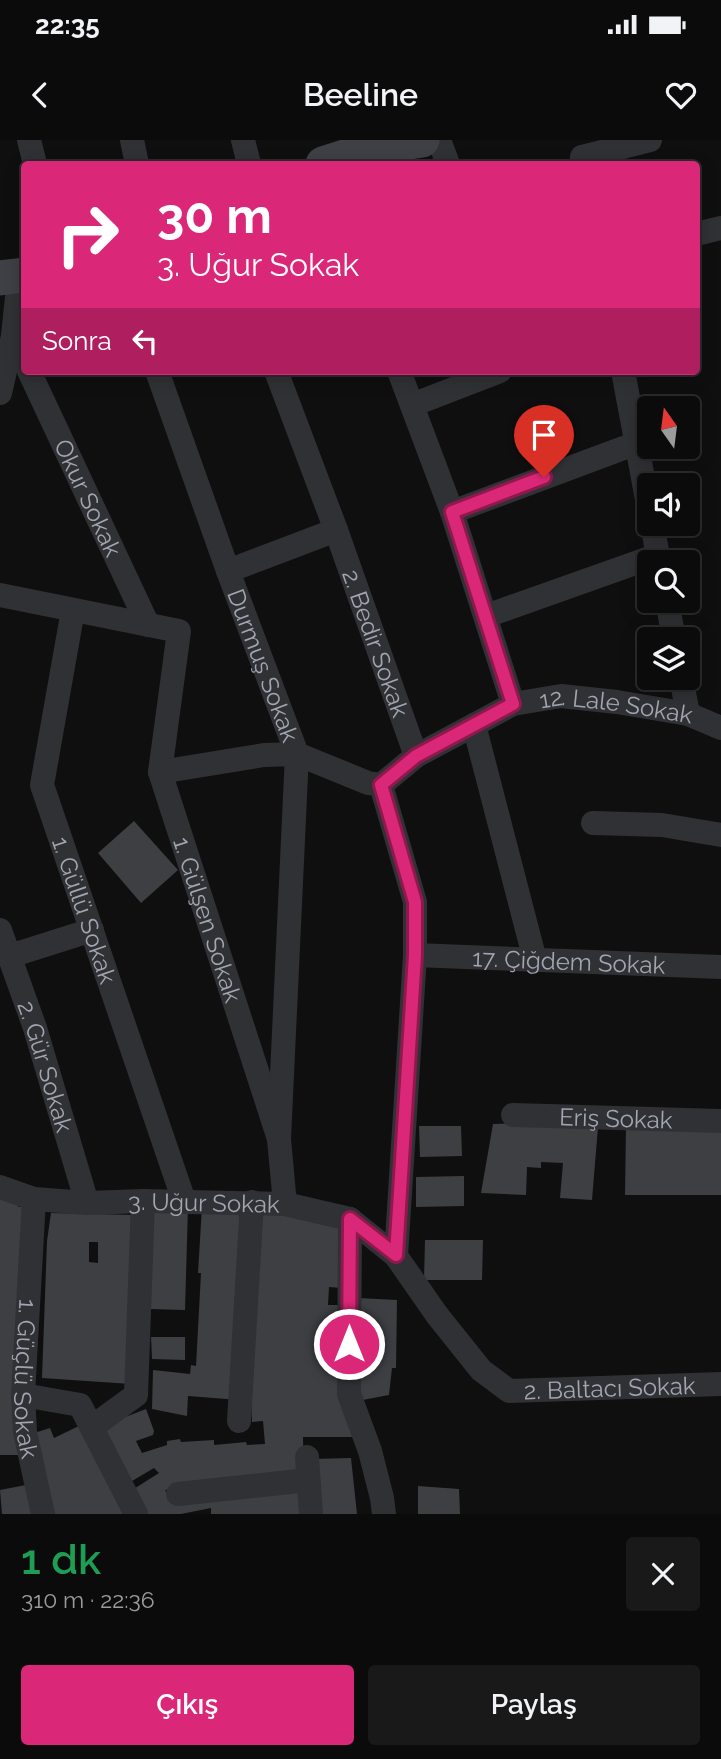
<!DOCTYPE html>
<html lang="tr">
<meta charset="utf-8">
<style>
:root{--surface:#0b0b0c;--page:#19191a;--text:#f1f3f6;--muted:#9a9b9d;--line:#2b2b2d;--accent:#db2777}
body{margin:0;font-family:Raleway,sans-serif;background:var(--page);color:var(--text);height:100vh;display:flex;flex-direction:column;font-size:26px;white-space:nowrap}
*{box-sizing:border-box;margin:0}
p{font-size:23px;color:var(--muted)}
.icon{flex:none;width:38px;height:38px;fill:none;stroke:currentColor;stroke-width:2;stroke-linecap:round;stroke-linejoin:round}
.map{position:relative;height:1374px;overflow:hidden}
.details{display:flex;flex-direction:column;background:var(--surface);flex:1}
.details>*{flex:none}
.guide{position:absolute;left:21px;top:21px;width:679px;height:214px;border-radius:7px;box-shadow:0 4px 18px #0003,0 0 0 2px var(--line);background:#db2777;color:#fff;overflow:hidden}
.needle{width:46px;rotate:346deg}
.controls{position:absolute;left:637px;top:256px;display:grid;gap:14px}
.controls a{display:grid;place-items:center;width:63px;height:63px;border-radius:7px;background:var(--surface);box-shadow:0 4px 18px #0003,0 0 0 2px var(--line);font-size:35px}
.pin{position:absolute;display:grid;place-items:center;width:60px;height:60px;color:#fff;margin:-72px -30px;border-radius:50% 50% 50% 0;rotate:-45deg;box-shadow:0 0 7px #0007}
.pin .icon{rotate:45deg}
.me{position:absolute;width:77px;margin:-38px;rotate:0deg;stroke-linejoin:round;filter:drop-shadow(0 0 5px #0008)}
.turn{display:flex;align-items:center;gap:24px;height:147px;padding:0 21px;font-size:32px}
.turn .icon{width:91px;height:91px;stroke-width:2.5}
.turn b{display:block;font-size:49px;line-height:60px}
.then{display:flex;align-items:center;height:66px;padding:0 21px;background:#0003;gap:14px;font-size:26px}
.round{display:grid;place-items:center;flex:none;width:74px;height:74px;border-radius:7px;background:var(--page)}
.head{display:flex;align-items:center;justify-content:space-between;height:119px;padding:0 21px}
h1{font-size:42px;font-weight:600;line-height:52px;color:#1e9e55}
.action{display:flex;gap:14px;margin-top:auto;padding:14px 21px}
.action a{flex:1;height:80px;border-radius:7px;background:var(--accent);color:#fff;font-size:28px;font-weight:600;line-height:80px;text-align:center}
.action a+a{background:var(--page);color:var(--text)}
.status{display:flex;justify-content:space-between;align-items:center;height:49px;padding:0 35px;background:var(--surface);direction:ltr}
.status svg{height:19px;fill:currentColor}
header{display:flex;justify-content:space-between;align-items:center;height:91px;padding:0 21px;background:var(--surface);font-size:32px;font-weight:600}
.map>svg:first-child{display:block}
.building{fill:#3e3f43;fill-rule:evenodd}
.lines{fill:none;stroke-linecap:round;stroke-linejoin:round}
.street{stroke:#303135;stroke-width:24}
.secondary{stroke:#3e4045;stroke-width:35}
.route-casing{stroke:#8e194d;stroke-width:18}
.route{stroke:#db2777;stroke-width:12}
.labels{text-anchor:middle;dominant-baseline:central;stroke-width:6;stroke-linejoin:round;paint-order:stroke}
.street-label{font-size:24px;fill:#a1a6b1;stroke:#0a0a0b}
</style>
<div class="status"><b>22:35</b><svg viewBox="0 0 49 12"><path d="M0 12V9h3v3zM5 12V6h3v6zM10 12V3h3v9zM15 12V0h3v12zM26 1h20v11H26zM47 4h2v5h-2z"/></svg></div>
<header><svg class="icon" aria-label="back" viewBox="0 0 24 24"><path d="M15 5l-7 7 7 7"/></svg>Beeline<svg class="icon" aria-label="heart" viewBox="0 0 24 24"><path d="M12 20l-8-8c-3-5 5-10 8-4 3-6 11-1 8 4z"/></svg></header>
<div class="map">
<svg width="721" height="1374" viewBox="0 0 721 1374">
<rect width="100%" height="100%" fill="#0f0f10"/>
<path class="building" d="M134,681L178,730L141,763L98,713Z
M528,983L598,987L592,1060L560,1058L563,1023L541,1022V1028L527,1027L526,1055L481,1053L493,984Z
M626,985L721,988V1055H625Z
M419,986H461L462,1016L420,1017Z
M464,1036V1066L416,1067V1037Z
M0,1056L18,1061V1067H25L23,1315H0Z
M151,1066L188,1067L185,1170L150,1169Z
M202,1067L239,1069V1260L188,1256L187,1276L152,1269L153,1230L190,1234L191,1225L196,1226L201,1133H198Z
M259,1070L339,1083L343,1148L329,1147L328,1165H346L352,1297H303L304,1336L165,1350L170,1358L299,1347L303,1374H211V1368L181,1374H143L129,1352L159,1333L154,1328L127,1344L97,1288L146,1269L154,1291L153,1295L136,1301L142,1313L167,1305V1301L180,1299L181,1302L214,1300V1305L246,1302L247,1305L265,1304L263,1281L252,1282L251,1253Z
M51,1073L135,1075L131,1244L42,1238L47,1101ZM89,1102H98V1123L89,1122Z
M425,1100H483L482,1140H424Z
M358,1158L397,1160L396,1228H392L389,1255L352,1262Z
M151,1197H185V1220L152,1219Z
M85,1283L130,1374H55L28,1295L50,1288L54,1298Z
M351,1318L357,1374H317L311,1319Z
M26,1345L32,1374H2L0,1350Z
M418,1346L459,1349L460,1374H418Z"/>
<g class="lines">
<g class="street">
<path d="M29,0L35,24"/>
<path d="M132,0L137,24"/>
<path d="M243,0L249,24"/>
<path d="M439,0L448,24"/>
<path d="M582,17L650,0"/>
<path d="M696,94L721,88"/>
<path id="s1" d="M29,231L148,485"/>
<path id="s2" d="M157,231L228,431L297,614L279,999"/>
<path id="s3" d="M276,231L336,390L416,616"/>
<path d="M399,231L452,372L513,564"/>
<path d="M623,231L649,370"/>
<path d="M0,253L13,196L19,137"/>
<path d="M412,265L500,231"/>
<path d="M452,372L637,303"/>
<path d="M652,383L659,422"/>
<path d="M228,431L336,390"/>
<path id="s4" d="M0,455L179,491L160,632L279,999L285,1064"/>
<path d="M667,460L674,499"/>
<path id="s5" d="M73,470L42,645L184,1061"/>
<path d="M486,476L658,415"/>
<path d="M681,537L688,574"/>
<path d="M474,585L535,820"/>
<path id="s6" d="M160,632L264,615L297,614L368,643L381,645L416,616L513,564L561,556L617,562L688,574L721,588"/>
<path d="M381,645L415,762V815L396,1116"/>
<path d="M593,683L662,685L721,695"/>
<path id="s7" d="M0,790L35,888L87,1063"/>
<path id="s8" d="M415,815L721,827"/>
<path d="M10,816L92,790"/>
<path id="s9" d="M513,975L721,981"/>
<path id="s10" d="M0,1047L34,1059L87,1063L143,1061L285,1064L350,1079L396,1116L437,1175L481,1230L509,1251L721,1244"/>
<path id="s11" d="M34,1059L23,1255L25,1292L43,1374"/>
<path d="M350,1079L349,1254L370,1311L382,1358L384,1374"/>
<path d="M23,1255L80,1265L136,1374"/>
<path d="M239,1281L252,1062"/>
<path d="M92,1287L136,1255L143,1061"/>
<path d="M307,1317L311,1374"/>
<path d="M178,1354L308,1340"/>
</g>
<path class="secondary" d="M323,24L372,8L422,0
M0,138L24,135"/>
</g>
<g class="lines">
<defs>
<path id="route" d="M349,1204L350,1079L396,1115L415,815V762L381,645L416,616L513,564L452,372L544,337"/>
</defs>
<use href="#route" class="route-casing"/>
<use href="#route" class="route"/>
</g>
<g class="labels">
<g class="street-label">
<text stroke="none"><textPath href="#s1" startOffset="140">Okur Sokak</textPath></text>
<text stroke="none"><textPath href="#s3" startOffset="290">2. Bedir Sokak</textPath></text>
<text stroke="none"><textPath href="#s2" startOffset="313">Durmuş Sokak</textPath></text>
<text stroke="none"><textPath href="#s6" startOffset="488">12. Lale Sokak</textPath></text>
<text stroke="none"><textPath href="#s5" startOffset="310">1. Güllü Sokak</textPath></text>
<text stroke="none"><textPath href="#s4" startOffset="480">1. Gülşen Sokak</textPath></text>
<text stroke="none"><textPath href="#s8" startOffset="154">17. Çiğdem Sokak</textPath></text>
<text stroke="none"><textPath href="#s7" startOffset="144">2. Gür Sokak</textPath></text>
<text stroke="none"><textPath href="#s9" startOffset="103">Eriş Sokak</textPath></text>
<text stroke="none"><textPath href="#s10" startOffset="206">3. Uğur Sokak</textPath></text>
<text stroke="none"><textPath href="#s11" startOffset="180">1. Güçlü Sokak</textPath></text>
<text stroke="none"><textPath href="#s10" startOffset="691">2. Baltacı Sokak</textPath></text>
</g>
</g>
</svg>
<div class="controls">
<a><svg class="needle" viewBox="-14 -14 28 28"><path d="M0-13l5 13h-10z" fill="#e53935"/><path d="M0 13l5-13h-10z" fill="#9a9b9d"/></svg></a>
<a><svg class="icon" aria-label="sound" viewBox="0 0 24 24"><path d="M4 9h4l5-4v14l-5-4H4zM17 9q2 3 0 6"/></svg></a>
<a><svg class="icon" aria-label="search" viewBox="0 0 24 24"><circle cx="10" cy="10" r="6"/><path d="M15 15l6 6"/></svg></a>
<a><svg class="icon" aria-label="layers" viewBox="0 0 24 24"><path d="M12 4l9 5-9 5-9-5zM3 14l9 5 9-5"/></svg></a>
</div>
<div class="pin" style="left:544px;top:337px;background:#d93025"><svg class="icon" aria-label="arrive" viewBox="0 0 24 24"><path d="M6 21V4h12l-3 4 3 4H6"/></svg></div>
<svg class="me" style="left:349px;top:1204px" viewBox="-20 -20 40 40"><circle r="17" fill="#db2777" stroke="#fff" stroke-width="3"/><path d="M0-11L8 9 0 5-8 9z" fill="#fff"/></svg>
<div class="guide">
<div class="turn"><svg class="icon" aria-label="right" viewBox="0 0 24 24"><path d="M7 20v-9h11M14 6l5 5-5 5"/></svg><div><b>30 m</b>3. Uğur Sokak</div></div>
<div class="then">Sonra<svg class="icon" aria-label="left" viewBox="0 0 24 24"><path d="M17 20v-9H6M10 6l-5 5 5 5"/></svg></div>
</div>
</div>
<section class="details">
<div class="head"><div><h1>1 dk</h1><p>310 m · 22:36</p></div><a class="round"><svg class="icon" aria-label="close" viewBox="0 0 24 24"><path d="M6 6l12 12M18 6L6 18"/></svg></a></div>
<div class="action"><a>Çıkış</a><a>Paylaş</a></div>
</section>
